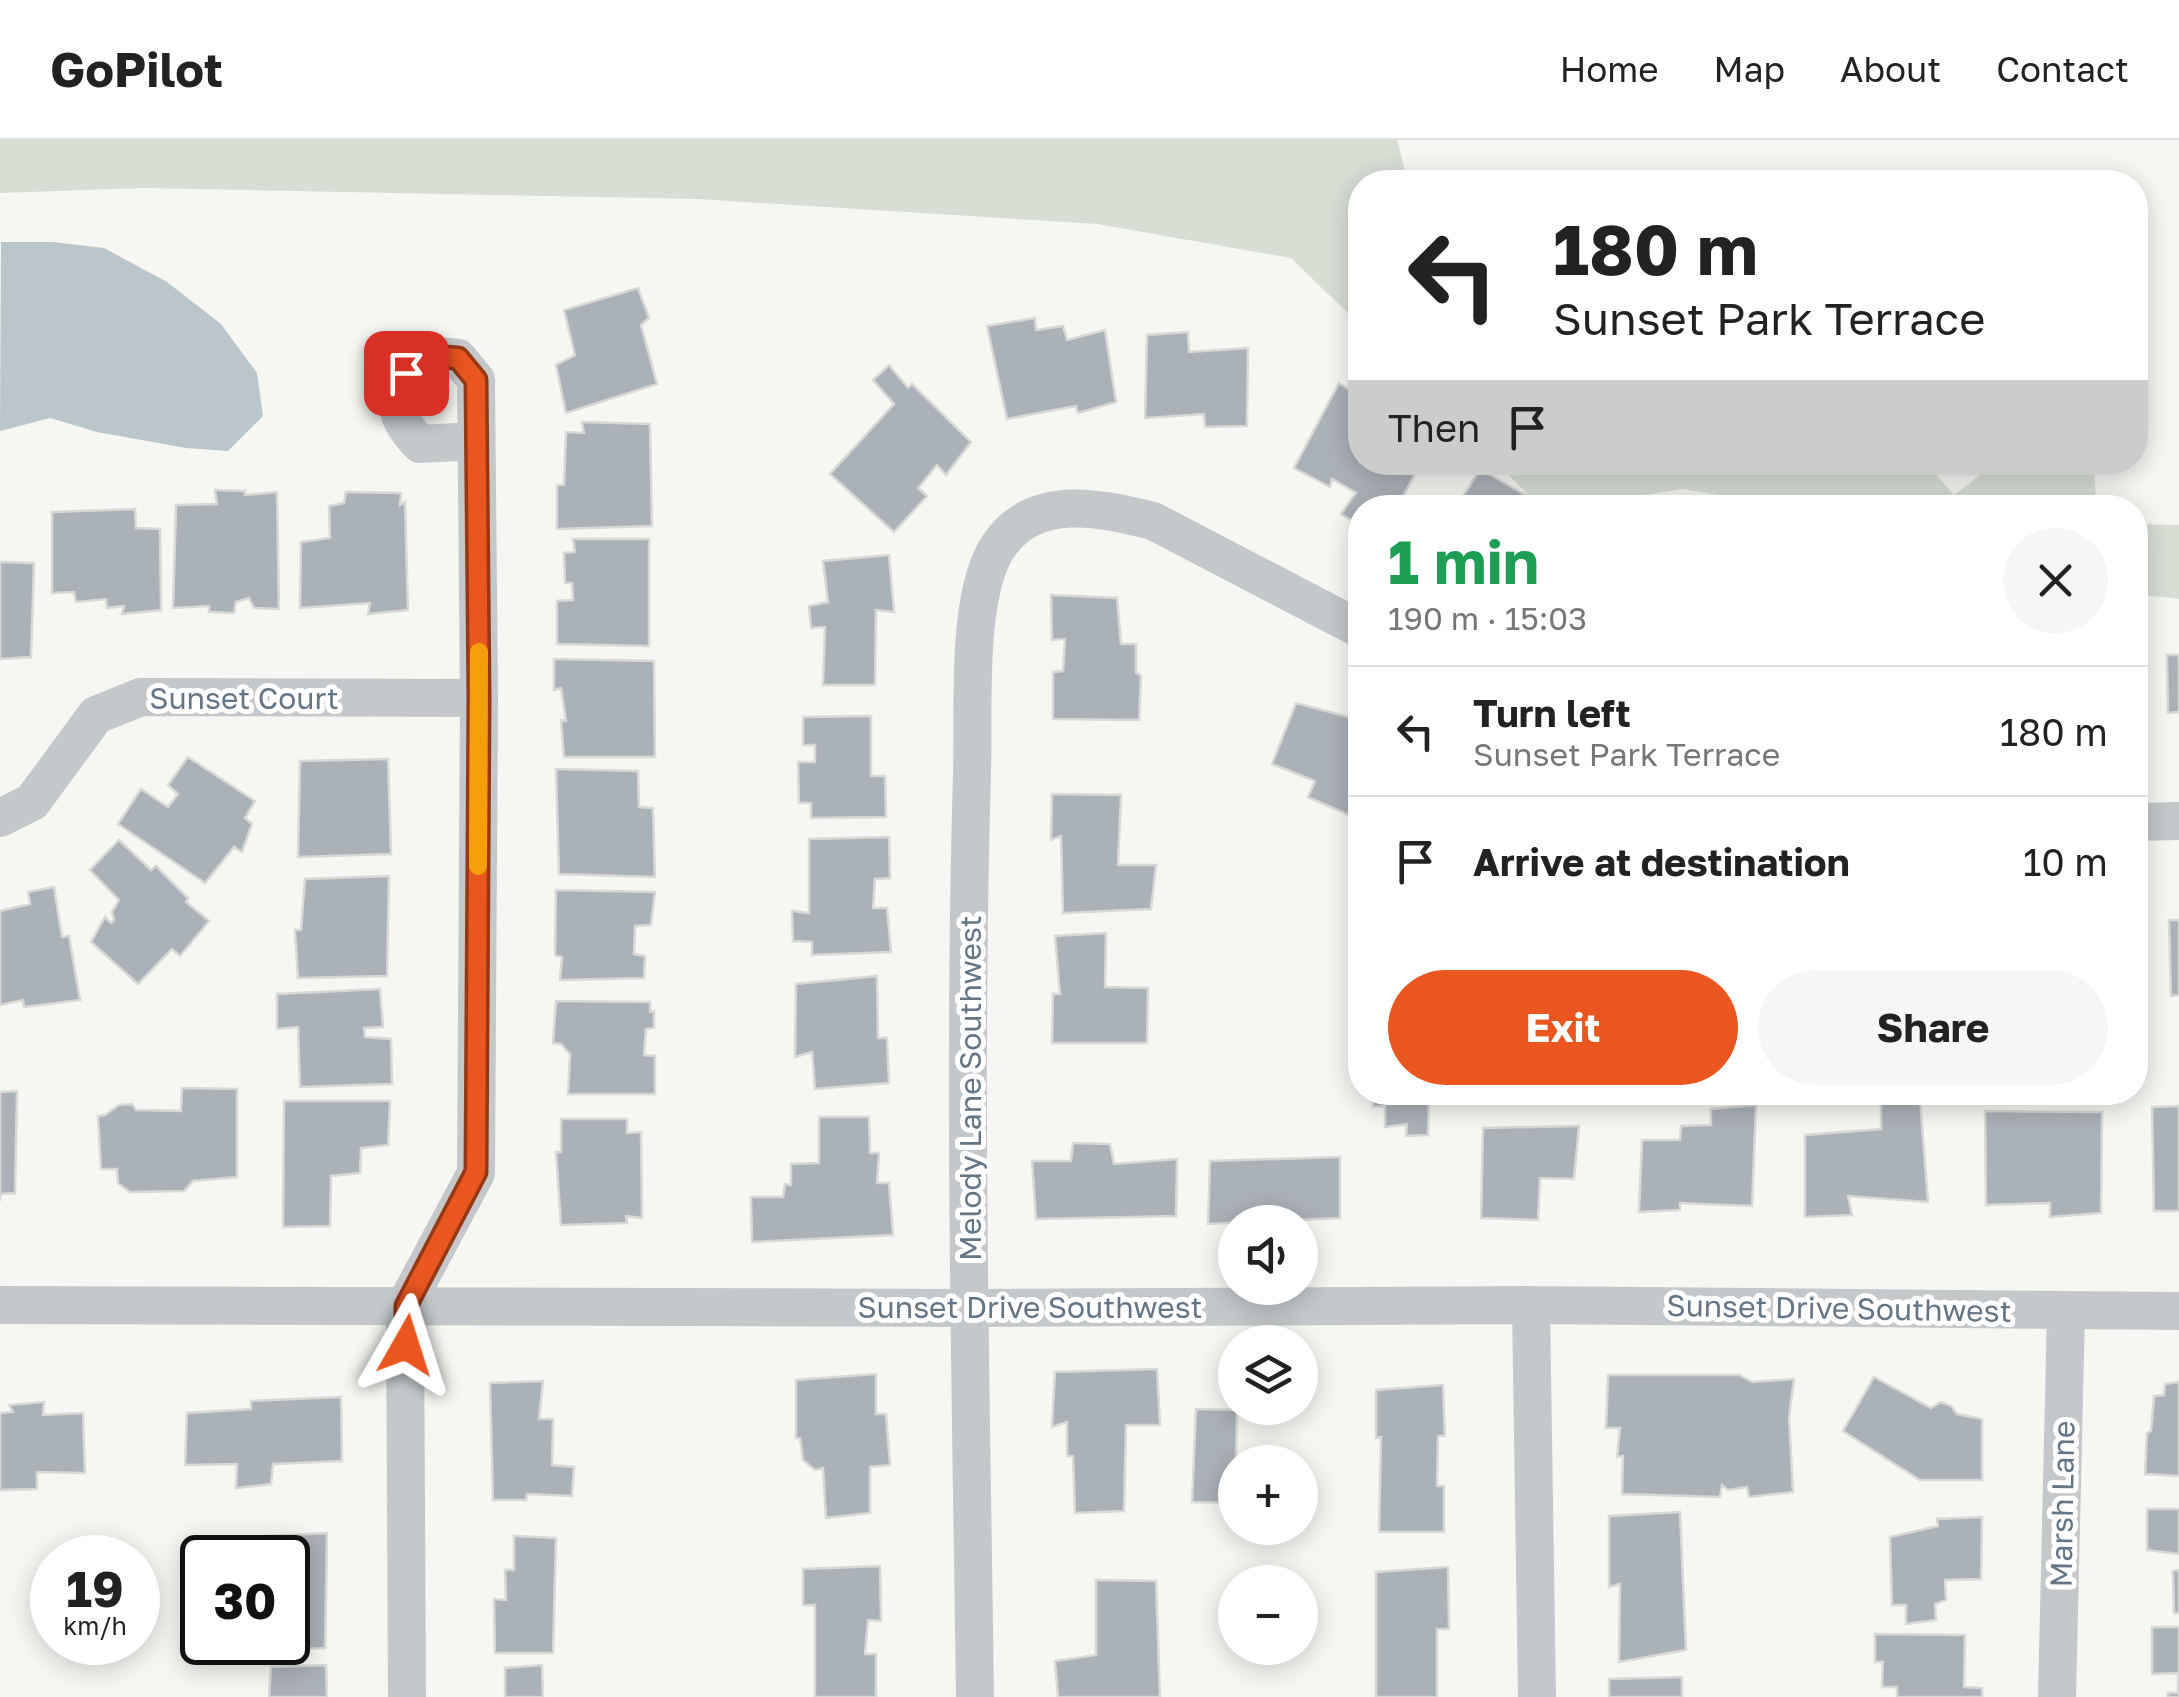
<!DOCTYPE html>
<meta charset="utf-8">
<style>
:root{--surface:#fff;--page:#f6f6f6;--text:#222;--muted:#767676;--line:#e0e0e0;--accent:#e95620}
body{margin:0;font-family:"Golos Text",sans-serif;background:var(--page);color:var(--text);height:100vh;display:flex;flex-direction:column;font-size:38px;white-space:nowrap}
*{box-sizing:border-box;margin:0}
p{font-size:32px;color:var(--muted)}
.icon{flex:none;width:55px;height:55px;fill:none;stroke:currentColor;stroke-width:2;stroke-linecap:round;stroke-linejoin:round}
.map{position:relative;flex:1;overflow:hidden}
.sheet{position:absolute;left:1348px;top:355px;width:800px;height:610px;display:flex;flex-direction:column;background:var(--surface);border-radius:40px;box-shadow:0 5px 25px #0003}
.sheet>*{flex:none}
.top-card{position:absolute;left:1348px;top:30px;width:800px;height:305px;border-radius:40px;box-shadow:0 5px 25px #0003;background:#fff;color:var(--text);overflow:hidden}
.fabs{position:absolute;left:1218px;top:1065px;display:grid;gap:20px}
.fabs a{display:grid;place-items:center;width:100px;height:100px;border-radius:50%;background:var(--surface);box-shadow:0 5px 25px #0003;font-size:50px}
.speed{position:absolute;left:30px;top:1395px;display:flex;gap:20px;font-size:50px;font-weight:700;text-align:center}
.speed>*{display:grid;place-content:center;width:130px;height:130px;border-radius:50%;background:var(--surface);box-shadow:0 5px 25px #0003;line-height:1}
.speed small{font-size:25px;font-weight:400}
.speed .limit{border:5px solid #111;border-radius:15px;background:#fff;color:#111}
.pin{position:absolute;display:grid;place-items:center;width:85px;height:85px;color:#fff;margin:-42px;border-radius:20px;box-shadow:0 5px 15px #0006}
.me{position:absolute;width:110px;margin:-55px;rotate:6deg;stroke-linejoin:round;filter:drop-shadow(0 0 8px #0008)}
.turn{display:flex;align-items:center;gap:35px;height:210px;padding:0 40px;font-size:45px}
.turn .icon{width:130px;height:130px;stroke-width:2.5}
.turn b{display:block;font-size:70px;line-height:85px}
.then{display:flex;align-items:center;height:95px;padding:0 40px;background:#0003;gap:20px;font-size:38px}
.round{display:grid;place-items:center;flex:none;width:105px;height:105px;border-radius:52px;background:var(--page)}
.head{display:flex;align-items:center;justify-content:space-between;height:170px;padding:0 40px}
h1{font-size:60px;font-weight:700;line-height:75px;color:#1e9e55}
.button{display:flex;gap:20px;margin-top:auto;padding:20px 40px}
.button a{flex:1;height:115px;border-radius:60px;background:var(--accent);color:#fff;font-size:40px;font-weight:700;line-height:115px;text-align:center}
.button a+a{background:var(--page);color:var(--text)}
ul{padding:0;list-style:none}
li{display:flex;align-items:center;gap:30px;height:130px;padding:0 40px;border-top:2px solid var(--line)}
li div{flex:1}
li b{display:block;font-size:38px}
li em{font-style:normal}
header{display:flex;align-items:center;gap:60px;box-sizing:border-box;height:140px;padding:0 50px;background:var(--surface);border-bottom:2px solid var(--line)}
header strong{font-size:48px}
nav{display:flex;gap:55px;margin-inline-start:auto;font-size:35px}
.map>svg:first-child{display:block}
.green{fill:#d7ded4}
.water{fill:#bbc6cb}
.building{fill:#aab1b7;stroke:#d8d8d6;stroke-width:2.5}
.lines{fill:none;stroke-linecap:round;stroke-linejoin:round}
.minor{stroke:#c4c8cb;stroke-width:38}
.route-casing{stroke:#973815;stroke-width:25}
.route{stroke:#e95620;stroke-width:18}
.slow{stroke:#f59e0b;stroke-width:18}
.labels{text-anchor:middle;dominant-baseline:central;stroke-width:10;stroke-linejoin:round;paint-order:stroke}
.street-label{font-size:30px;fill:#647585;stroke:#fff}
</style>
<header>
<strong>GoPilot</strong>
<nav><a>Home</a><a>Map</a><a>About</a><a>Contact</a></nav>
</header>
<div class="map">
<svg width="2179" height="1557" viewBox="0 0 2179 1557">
<rect width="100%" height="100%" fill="#f6f7f3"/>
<path class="green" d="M0,0H1397L1408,42H1360V185L1291,118L1097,84L698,59L145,48L0,53Z
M1497,323H1926L1954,355L1996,323H2094L2096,367H1791L1683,349L1569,367H1540Z
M2135,384L2179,385V459L2135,454Z"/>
<path class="water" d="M1,102H53L104,108L167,142L221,184L257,233L263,276L228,311L186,308L97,292L50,278L0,291Z"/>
<path class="building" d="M638,148L649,178L641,185L657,244L566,273L556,225L575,215L564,170Z
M1035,178L1036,190L1063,186L1067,200L1105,190L1116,262L1078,273L1076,266L1007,279L987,186Z
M1188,192L1189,212L1248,208L1247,286L1205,287L1204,274L1145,278L1147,195Z
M889,225L908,248L912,244L971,302L946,335L937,325L918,348L927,356L894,392L830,334L894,264L873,240Z
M1339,243L1360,257V322H1421L1397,368H1360V385L1341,374L1356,353L1332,339L1330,347L1294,328Z
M582,282L650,284L652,386L557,389V345H564L566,292L584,293Z
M1480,329L1548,368H1456Z
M215,350L245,351V355L277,352L279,469L254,468L249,458L236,462L234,473L209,472V466L173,468L176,365L217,364Z
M346,352L401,353L400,365L405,362L408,470L368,474L370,463L300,468L301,402L330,398L329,366L344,363Z
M135,369L136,388L160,389L161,470L122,474L124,466L107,468L106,459L76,462L74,452L52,453V372Z
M573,399H649V506L557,504V461L573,460L572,443H565L564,413L575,412Z
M889,415L894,472L876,470L875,545H823L825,487L811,488L809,466L828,462L823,421Z
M0,422L34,423L31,517L0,519Z
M1051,455L1117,458L1121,504H1136V533L1141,535L1139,580L1053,579V532L1063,531L1065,499L1052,500Z
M2167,515H2179V572L2168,573Z
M2135,516H2142L2141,591H2135Z
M554,519L654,521L655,617H564L561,580L566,581L561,548L554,550Z
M1296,563L1360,580V680L1308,657L1315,641L1272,624Z
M871,576V636H885L886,677L811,678V663H799L798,622H815V605H803V577Z
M188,617L255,661L245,678L252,684L242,712L234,707L205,743L118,684L141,649L168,667L178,654L168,645Z
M388,619L391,714L298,717L300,621Z
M556,629L638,631L639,667L653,668L655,737L559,734Z
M1052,654L1121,655L1118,725H1156L1151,769L1063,773L1061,696L1051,700Z
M889,697L890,738L875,739L873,768H887L891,812L812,815V802L793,801L792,771L809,773V699Z
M119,700L151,730L156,726L188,758L186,762L209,781L180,816L172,809L138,844L91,802L105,777L111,783L114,780L112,772L119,760L90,730Z
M389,736L387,836L298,838L295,790H301L305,739Z
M54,747L62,797L69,796L80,860L24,867L23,860L0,865V771L30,764L28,752Z
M556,750L655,752L651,785L635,786L634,814L645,816L644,838L560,840L562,817L555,815Z
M2169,780H2179V855L2171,856Z
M1106,793L1105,847L1148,848L1147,903H1052L1053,854H1060L1055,796Z
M2135,793H2138L2136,867H2135Z
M877,836L878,898H887L889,943L815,949L812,912L795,917L796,844Z
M380,849L383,887L364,888L365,897L391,899L392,944L300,947L298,887L277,889V854Z
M556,861L650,862V872L654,871V888L646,889L644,915L655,916V954H568L570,914L561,904L553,903Z
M182,948L237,949V1037L193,1041L184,1051L130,1052L118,1043L117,1029H101L98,976L105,975L119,965L132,964L136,970L181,971Z
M17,951L15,1053L0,1054V1061V952Z
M1373,952H1435V957H1429L1428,995L1406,996L1407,984L1385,987V966L1373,967Z
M1920,959L1928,1062L1848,1056L1852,1075L1805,1077V995L1881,989V961Z
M284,961H390L388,1005L361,1008L360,1033L331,1036L330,1086L283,1087Z
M1756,965L1752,1066L1680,1063V1070L1639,1072L1642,1000H1680L1681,986L1711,985V969Z
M2179,966V1071H2154L2152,967Z
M1985,971L2102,972L2101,1073L2050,1077V1063L1986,1065Z
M819,977H869L870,1013H879L877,1043H889L893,1095L752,1102L751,1057H783L785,1044L791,1045V1024L819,1023Z
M561,979H627V993L641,992L642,1078L626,1076L627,1083L561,1085L556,1012H561Z
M1579,986L1574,1039L1540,1038L1538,1080L1481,1078L1483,988Z
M1073,1003L1110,1004L1114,1024L1177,1019L1176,1076L1036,1079L1032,1021H1071Z
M1340,1017V1078L1208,1084L1210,1021Z
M1157,1229L1160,1285H1126L1124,1371L1075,1373L1073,1316H1067V1282L1052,1287L1055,1232Z
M876,1234V1274H886L890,1325L870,1327V1373L826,1378L823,1328L815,1330L803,1320L800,1298H796V1240Z
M1608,1235H1739L1752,1242L1794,1239L1789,1277L1793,1352L1749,1357L1747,1347L1728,1350L1722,1345L1720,1357L1622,1354L1623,1316L1617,1317L1620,1288H1606Z
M1874,1237L1931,1268L1941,1262L1951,1266L1957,1274L1982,1279V1340H1920L1843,1291Z
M543,1241L539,1279H553L552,1325L574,1327L572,1356L527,1354L526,1360H493L490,1243Z
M2179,1242V1336L2145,1334L2147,1293L2151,1291L2154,1256L2164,1255L2165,1244Z
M1443,1245L1445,1296H1438L1437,1346H1444V1392H1379L1381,1297L1376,1298V1250Z
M341,1257L342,1321L273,1324L271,1344L236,1348L237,1324L185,1325L187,1273L251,1269V1261Z
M44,1262L43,1275L83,1273L85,1333L37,1332V1349L0,1350V1273L13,1272L9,1265Z
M1196,1269L1237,1270L1235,1363L1192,1362Z
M2147,1369H2179V1414L2147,1410Z
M1680,1372L1686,1510L1619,1522L1620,1444L1609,1447V1376Z
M1982,1377L1981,1439L1945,1440L1946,1460L1935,1464L1936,1480L1906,1484V1465H1892L1890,1397L1938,1386L1937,1379Z
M327,1393L325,1508L273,1510V1502H288V1418H250L247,1397Z
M514,1396L556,1398L553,1513H495L494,1459L506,1460L505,1430H514Z
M880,1426L881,1481L868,1480L865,1514H876V1557H815V1465H803V1429Z
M1448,1427L1449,1489H1437V1557H1376V1432Z
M2179,1430V1473H2174L2173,1431Z
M1096,1440L1156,1441L1160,1557H1058L1055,1521L1096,1515Z
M2152,1487H2179V1557H2168V1553H2178V1533L2152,1534Z
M1875,1494L1965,1495L1964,1547L1982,1548V1557H1897V1547H1882L1883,1522H1875Z
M326,1525L327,1557H269L271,1527Z
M542,1525L543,1557H505V1528Z
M1682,1537V1557H1609V1539Z"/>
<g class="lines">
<path class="minor" d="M0,678L32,662L96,575L141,557L479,558
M2135,682L2179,681
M0,1165L970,1168L1531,1165L2179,1171
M1531,1165L1537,1557
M407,1557L405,1166L476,1033L479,558L476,240L458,218L428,215C391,245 386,269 420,304L476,301
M975,1557C971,1249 963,941 972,633C974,573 965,451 1000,404C1036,353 1101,368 1153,381L1360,489
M2057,1557L2066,1171"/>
</g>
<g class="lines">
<defs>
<path id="route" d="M406,1205V1166L476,1032L479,558L476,240L458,218L428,216L406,233"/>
</defs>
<use href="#route" class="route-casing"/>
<use href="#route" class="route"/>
<path class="slow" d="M478,726L479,512"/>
</g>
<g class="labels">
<g class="street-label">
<text x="244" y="558">Sunset Court</text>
<text transform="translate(970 948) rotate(-90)">Melody Lane Southwest</text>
<text x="1030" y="1167">Sunset Drive Southwest</text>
<text transform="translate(1839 1168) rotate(1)">Sunset Drive Southwest</text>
<text transform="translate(2062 1364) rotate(-89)">Marsh Lane</text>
</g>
</g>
</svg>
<div class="fabs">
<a><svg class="icon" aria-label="sound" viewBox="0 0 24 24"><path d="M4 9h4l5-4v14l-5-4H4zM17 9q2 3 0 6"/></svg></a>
<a><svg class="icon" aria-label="layers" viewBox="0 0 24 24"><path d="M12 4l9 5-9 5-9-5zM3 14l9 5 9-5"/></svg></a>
<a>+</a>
<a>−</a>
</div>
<div class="speed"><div>19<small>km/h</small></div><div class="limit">30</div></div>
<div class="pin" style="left:406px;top:233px;background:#d93025"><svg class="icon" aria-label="arrive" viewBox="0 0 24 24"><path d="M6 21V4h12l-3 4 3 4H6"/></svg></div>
<svg class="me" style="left:406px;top:1205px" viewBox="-20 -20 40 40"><path d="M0-17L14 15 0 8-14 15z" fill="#e95620" stroke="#fff" stroke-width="4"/></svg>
<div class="top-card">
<div class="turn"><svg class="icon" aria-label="left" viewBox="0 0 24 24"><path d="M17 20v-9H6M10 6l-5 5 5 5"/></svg><div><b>180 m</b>Sunset Park Terrace</div></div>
<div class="then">Then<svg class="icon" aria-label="arrive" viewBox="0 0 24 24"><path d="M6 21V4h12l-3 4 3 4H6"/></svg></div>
</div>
<section class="sheet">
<div class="head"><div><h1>1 min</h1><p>190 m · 15:03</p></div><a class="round"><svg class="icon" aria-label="close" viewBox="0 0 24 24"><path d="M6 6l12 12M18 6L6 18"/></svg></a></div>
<ul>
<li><svg class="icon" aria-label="left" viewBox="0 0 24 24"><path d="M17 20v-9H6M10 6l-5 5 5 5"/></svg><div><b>Turn left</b><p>Sunset Park Terrace</p></div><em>180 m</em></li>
<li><svg class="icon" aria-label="arrive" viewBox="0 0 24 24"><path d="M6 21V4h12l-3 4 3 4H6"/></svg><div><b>Arrive at destination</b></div><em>10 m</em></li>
</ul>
<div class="button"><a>Exit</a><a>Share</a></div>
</section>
</div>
